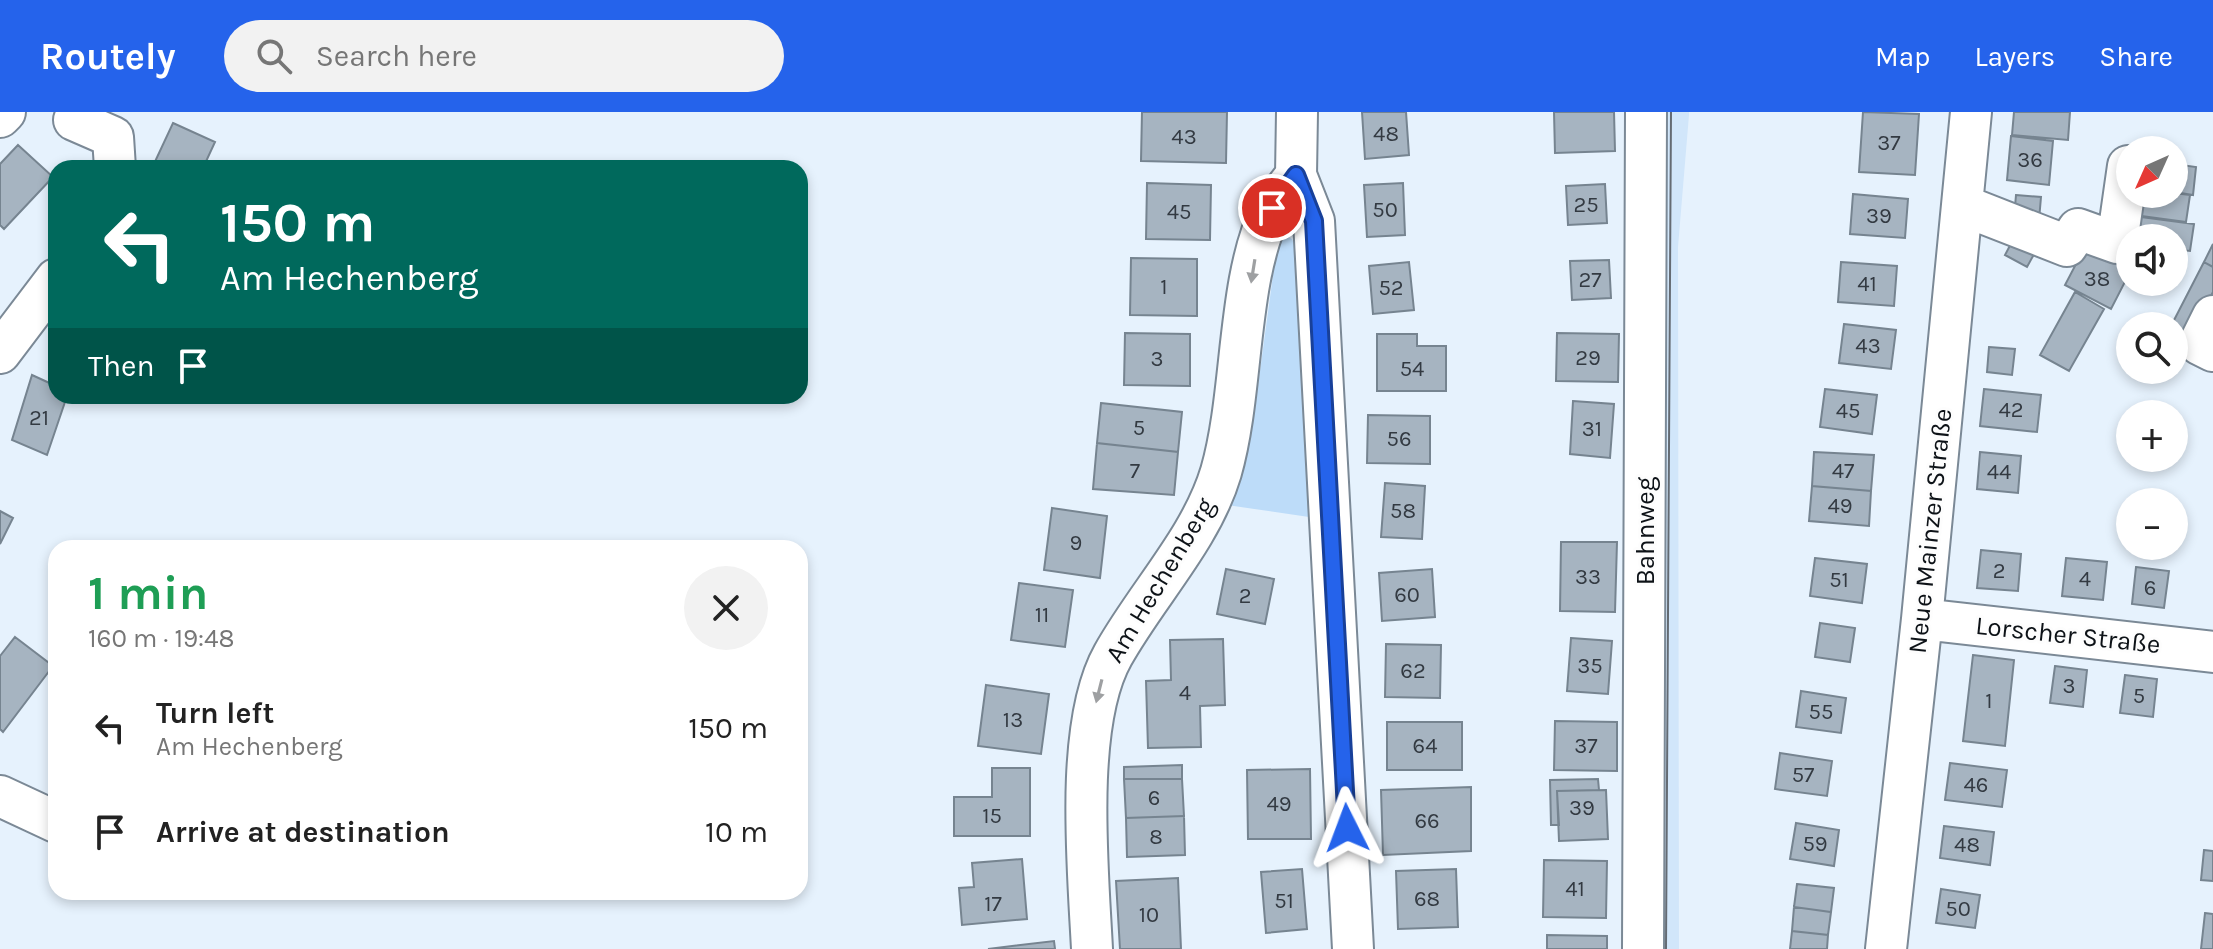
<!DOCTYPE html>
<meta charset="utf-8">
<style>
:root{--surface:#fff;--page:#f2f2f2;--text:#222;--muted:#767676;--accent:#2563eb}
body{margin:0;font-family:Karla,sans-serif;background:var(--page);color:var(--text);height:100vh;display:flex;flex-direction:column;font-size:30px;white-space:nowrap}
*{box-sizing:border-box;margin:0}
p{font-size:26px;color:var(--muted)}
.icon{flex:none;width:44px;height:44px;fill:none;stroke:currentColor;stroke-width:2;stroke-linecap:round;stroke-linejoin:round}
.map{position:relative;flex:1;overflow:hidden}
.panel{position:absolute;left:48px;top:428px;width:760px;height:360px;display:flex;flex-direction:column;background:var(--surface);border-radius:24px;box-shadow:0 4px 12px #0003}
.panel>*{flex:none}
.hud{position:absolute;left:48px;top:48px;width:760px;height:244px;border-radius:24px;box-shadow:0 4px 12px #0003;background:#00695c;color:#fff;overflow:hidden}
.needle{width:52px;rotate:225deg}
.tools{position:absolute;left:2116px;top:24px;display:grid;gap:16px}
.tools a{display:grid;place-items:center;width:72px;height:72px;border-radius:50%;background:var(--surface);box-shadow:0 4px 12px #0003;font-size:40px}
.pin{position:absolute;display:grid;place-items:center;width:68px;height:68px;color:#fff;margin:-34px;border:4px solid #fff;border-radius:50%;box-shadow:0 2px 8px #0007}
.me{position:absolute;width:88px;margin:-44px;rotate:357deg;stroke-linejoin:round;filter:drop-shadow(0 0 6px #0008)}
.turn{display:flex;align-items:center;gap:28px;height:168px;padding:0 40px;font-size:36px}
.turn .icon{width:104px;height:104px;stroke-width:2.5}
.turn b{display:block;font-size:56px;line-height:68px}
.then{display:flex;align-items:center;height:76px;padding:0 40px;background:#0003;gap:16px;font-size:30px}
.round{display:grid;place-items:center;flex:none;width:84px;height:84px;border-radius:42px;background:var(--page)}
.headline{display:flex;align-items:center;justify-content:space-between;height:136px;padding:0 40px}
h1{font-size:48px;font-weight:700;line-height:60px;color:#1e9e55}
ul{padding:0;list-style:none}
li{display:flex;align-items:center;gap:24px;height:104px;padding:0 40px}
li div{flex:1}
li b{display:block;font-size:30px}
li em{font-style:normal}
header{display:flex;align-items:center;gap:48px;box-sizing:border-box;height:112px;padding:0 40px;background:var(--accent);color:#fff}
header strong{font-size:38px}
nav{display:flex;gap:44px;margin-inline-start:auto;font-size:28px}
.search{width:560px;height:72px;background:var(--page);display:flex;align-items:center;gap:20px;box-sizing:border-box;padding:0 28px;border-radius:44px;color:var(--muted);font-size:30px}
.map>svg:first-child{display:block}
.built{fill:#d1e6fa}
.green{fill:#bddcf9}
.building{fill:#a6b4c1;stroke:#768490;stroke-width:2}
.lines{fill:none;stroke-linecap:round;stroke-linejoin:round}
.minor-casing{stroke:#7b8996;stroke-width:44}
.minor{stroke:#fff;stroke-width:40}
.tram{stroke:#646b73;stroke-width:2}
.oneway{fill:#9ea0a2}
.route-casing{stroke:#184099;stroke-width:20}
.route{stroke:#2563eb;stroke-width:14}
.labels{text-anchor:middle;dominant-baseline:central;stroke-width:6;stroke-linejoin:round;paint-order:stroke}
.number-label{font-size:22px;fill:#333a42}
.street-label{font-size:26px;fill:#0d1217;stroke:#fdfdfd}
</style>
<header>
<strong>Routely</strong>
<div class="search"><svg class="icon" aria-label="search" viewBox="0 0 24 24"><circle cx="10" cy="10" r="6"/><path d="M15 15l6 6"/></svg>Search here</div>
<nav><a>Map</a><a>Layers</a><a>Share</a></nav>
</header>
<div class="map">
<svg width="2213" height="837" viewBox="0 0 2213 837">
<rect width="100%" height="100%" fill="#e6f2fd"/>
<path class="built" d="M1659,0H1689V3L1678,135L1679,837H1654Z"/>
<path class="green" d="M1286,124L1292,127L1297,137L1309,405L1227,393L1244,352L1253,310L1277,134L1279,127Z"/>
<path class="building" d="M1142,0H1227L1226,51L1141,49Z
M1362,0H1406L1409,43L1365,47Z
M1554,0H1614L1615,39L1555,41Z
M1863,0L1919,2L1915,63L1859,60Z
M2014,0H2070L2068,28L2012,23Z
M173,11L215,30L203,56H152Z
M2011,24L2053,29L2049,73L2007,68Z
M18,33L53,65L4,117L0,113V52Z
M2174,52L2196,55L2193,83L2174,80Z
M1147,71L1211,73L1210,128L1146,127Z
M1403,71L1405,123L1367,125L1364,73Z
M1605,72L1607,111L1568,113L1566,74Z
M2174,81L2190,83L2186,110L2134,103L2136,82Z
M1853,82L1908,87L1905,126L1850,122Z
M2016,83L2041,85L2039,108L2014,106Z
M2141,105L2194,112L2190,139L2174,137V126H2139Z
M2016,122L2038,135L2027,155L2005,143Z
M2087,131L2130,153V160L2111,197L2065,173Z
M2213,132V155L2204,150Z
M1131,146L1197,147V204L1130,203Z
M1609,148L1611,186L1572,188L1570,149Z
M1409,150L1414,198L1373,202L1369,154Z
M1841,150L1897,154L1894,194L1838,190Z
M2204,150L2213,155V180L2186,232L2174,225V214H2171Z
M2075,180L2104,197L2069,259L2040,243Z
M1844,212L1896,218L1891,257L1839,251Z
M1125,221L1190,222V274L1124,273Z
M1557,221L1619,222L1618,270L1556,269Z
M1377,222H1417V234H1446V279H1377Z
M1989,235L2015,237L2012,263L1987,260Z
M32,263L56,274V284H67L47,343L12,328Z
M1825,277L1877,283L1872,322L1820,315Z
M1984,277L2041,283L2037,320L1980,314Z
M1573,289L1614,292L1610,346L1570,342Z
M1101,291L1182,300L1178,340L1097,331Z
M1368,303L1430,304V352L1367,351Z
M1097,331L1178,340L1174,383L1093,377Z
M1814,340L1874,343L1871,379L1812,374Z
M1980,340L2021,344L2018,381L1977,377Z
M1385,371L1425,374L1422,427L1381,425Z
M1812,374L1871,379L1869,414L1809,409Z
M1052,396L1107,404L1100,466L1044,458Z
M0,399L13,406L0,432Z
M1561,430H1617L1615,500L1560,499Z
M1981,438L2021,442L2018,479L1977,476Z
M1815,446L1867,452L1862,491L1810,484Z
M2066,446L2107,450L2103,488L2062,484Z
M2136,455L2169,459L2164,496L2132,492Z
M1226,457L1274,467L1265,512L1217,502Z
M1432,457L1435,505L1382,509L1379,461Z
M1019,471L1073,478L1065,535L1011,528Z
M1820,511L1855,516L1850,550L1815,545Z
M15,525L53,554L3,620L0,617V544Z
M1571,526L1612,529L1608,582L1567,579Z
M1223,527L1225,593L1200,594L1201,635L1148,636L1146,569L1171,568L1170,528Z
M1386,532L1441,533L1440,586L1385,585Z
M1973,543L2014,548L2005,634L1963,629Z
M2055,554L2087,558L2083,595L2050,591Z
M2125,563L2157,567L2153,605L2120,601Z
M986,573L1049,582L1041,642L978,634Z
M1801,579L1846,586L1841,621L1796,615Z
M1555,609L1617,610V659L1554,658Z
M1387,610H1462V658H1387Z
M1780,641L1832,649L1827,684L1775,677Z
M1950,651L2007,658L2002,695L1945,688Z
M1182,653V667H1124V655Z
M992,656H1030V724H954V685H992Z
M1310,657L1311,727H1248L1247,658Z
M1124,667H1182L1184,704L1126,706Z
M1598,667L1599,678L1557,679L1559,713H1551L1550,668Z
M1471,675V739L1383,743L1381,678Z
M1606,678L1608,727L1559,729L1557,679Z
M1184,704L1185,743L1127,745L1126,706Z
M1796,711L1839,718L1834,754L1790,747Z
M1944,714L1994,720L1990,753L1940,746Z
M2204,738L2213,739V769L2201,768Z
M1022,747L1027,807L962,813L959,776L974,775L972,751Z
M1544,748L1607,749L1606,806L1543,805Z
M1302,757L1307,817L1266,821L1261,760Z
M1456,757L1458,815L1398,817L1396,759Z
M1178,766L1181,837H1120L1116,769Z
M1797,772L1834,776L1831,800L1794,795Z
M1941,777L1980,783L1975,816L1936,811Z
M1794,795L1831,800L1828,823L1792,819Z
M2205,801L2213,802V837H2201Z
M1792,819L1828,823L1827,837H1790Z
M1547,823L1607,824V837H1547Z
M1054,829L1055,837H988Z"/>
<g class="lines">
<defs>
<path id="minor" d="M1297,0L1296,63L1314,109L1353,837
M0,5L5,0
M74,8L113,25L115,56
M1962,93L2067,134L2078,117L2117,131L2128,54
M2213,204L2199,232L2213,239
M0,241L56,167
M1922,507L2213,540
M0,684L56,710
M1092,837C1088,757 1074,612 1113,543C1147,482 1201,427 1221,360C1244,280 1236,171 1271,98C1277,86 1288,74 1296,63
M1643,837L1646,0
M1886,837L1922,507L1971,0"/>
</defs>
<use href="#minor" class="minor-casing"/>
<use href="#minor" class="minor"/>
<path class="tram" d="M1666,837L1671,0"/>
</g>
<defs><path id="oneway-solid" d="M-6-.8H1V-3.2L6.5 0L1 3.2V.8H-6Z" transform="scale(2)"/></defs>
<g class="oneway">
<use href="#oneway-solid" transform="translate(1253 159) rotate(99)"/>
<use href="#oneway-solid" transform="translate(1099 579) rotate(104)"/>
</g>
<g class="lines">
<defs>
<path id="route" d="M1272,96L1296,63L1314,109L1347,716"/>
</defs>
<use href="#route" class="route-casing"/>
<use href="#route" class="route"/>
</g>
<g class="labels">
<g class="number-label">
<text x="1386" y="22">48</text>
<text x="1184" y="25">43</text>
<text x="1889" y="31">37</text>
<text x="2030" y="48">36</text>
<text x="1586" y="93">25</text>
<text x="1385" y="98">50</text>
<text x="1179" y="100">45</text>
<text x="1879" y="104">39</text>
<text x="2097" y="167">38</text>
<text x="1590" y="168">27</text>
<text x="1867" y="172">41</text>
<text x="1164" y="175">1</text>
<text x="1391" y="176">52</text>
<text x="1868" y="234">43</text>
<text x="1588" y="246">29</text>
<text x="1157" y="247">3</text>
<text x="1412" y="257">54</text>
<text x="2011" y="298">42</text>
<text x="1848" y="299">45</text>
<text x="39" y="306">21</text>
<text x="1139" y="316">5</text>
<text x="1592" y="317">31</text>
<text x="1399" y="327">56</text>
<text x="1135" y="359">7</text>
<text x="1843" y="359">47</text>
<text x="1999" y="360">44</text>
<text x="1840" y="394">49</text>
<text x="1403" y="399">58</text>
<text x="1076" y="431">9</text>
<text x="1999" y="459">2</text>
<text x="1588" y="465">33</text>
<text x="2085" y="467">4</text>
<text x="1839" y="468">51</text>
<text x="2150" y="476">6</text>
<text x="1407" y="483">60</text>
<text x="1245" y="484">2</text>
<text x="1042" y="503">11</text>
<text x="1590" y="554">35</text>
<text x="1413" y="559">62</text>
<text x="2069" y="574">3</text>
<text x="1185" y="581">4</text>
<text x="2139" y="584">5</text>
<text x="1989" y="589">1</text>
<text x="1821" y="600">55</text>
<text x="1013" y="608">13</text>
<text x="1425" y="634">64</text>
<text x="1586" y="634">37</text>
<text x="1803" y="663">57</text>
<text x="1976" y="673">46</text>
<text x="1154" y="686">6</text>
<text x="1279" y="692">49</text>
<text x="1582" y="696">39</text>
<text x="992" y="704">15</text>
<text x="1427" y="709">66</text>
<text x="1156" y="725">8</text>
<text x="1815" y="732">59</text>
<text x="1967" y="733">48</text>
<text x="1575" y="777">41</text>
<text x="1427" y="787">68</text>
<text x="1284" y="789">51</text>
<text x="993" y="792">17</text>
<text x="1958" y="797">50</text>
<text x="1149" y="803">10</text>
</g>
<g class="street-label">
<text transform="translate(1645 419) rotate(-90)">Bahnweg</text>
<text transform="translate(1930 419) rotate(-84)">Neue Mainzer Straße</text>
<text transform="translate(1160 468) rotate(-59)">Am Hechenberg</text>
<text transform="translate(2068 523) rotate(6)">Lorscher Straße</text>
</g>
</g>
</svg>
<div class="tools">
<a><svg class="needle" viewBox="-14 -14 28 28"><path d="M0-13l5 13h-10z" fill="#e53935"/><path d="M0 13l5-13h-10z" fill="#767676"/></svg></a>
<a><svg class="icon" aria-label="sound" viewBox="0 0 24 24"><path d="M4 9h4l5-4v14l-5-4H4zM17 9q2 3 0 6"/></svg></a>
<a><svg class="icon" aria-label="search" viewBox="0 0 24 24"><circle cx="10" cy="10" r="6"/><path d="M15 15l6 6"/></svg></a>
<a>+</a>
<a>−</a>
</div>
<div class="pin" style="left:1272px;top:96px;background:#d93025"><svg class="icon" aria-label="arrive" viewBox="0 0 24 24"><path d="M6 21V4h12l-3 4 3 4H6"/></svg></div>
<svg class="me" style="left:1347px;top:716px" viewBox="-20 -20 40 40"><path d="M0-17L14 15 0 8-14 15z" fill="#2563eb" stroke="#fff" stroke-width="4"/></svg>
<div class="hud">
<div class="turn"><svg class="icon" aria-label="left" viewBox="0 0 24 24"><path d="M17 20v-9H6M10 6l-5 5 5 5"/></svg><div><b>150 m</b>Am Hechenberg</div></div>
<div class="then">Then<svg class="icon" aria-label="arrive" viewBox="0 0 24 24"><path d="M6 21V4h12l-3 4 3 4H6"/></svg></div>
</div>
<section class="panel">
<div class="headline"><div><h1>1 min</h1><p>160 m · 19:48</p></div><a class="round"><svg class="icon" aria-label="close" viewBox="0 0 24 24"><path d="M6 6l12 12M18 6L6 18"/></svg></a></div>
<ul>
<li><svg class="icon" aria-label="left" viewBox="0 0 24 24"><path d="M17 20v-9H6M10 6l-5 5 5 5"/></svg><div><b>Turn left</b><p>Am Hechenberg</p></div><em>150 m</em></li>
<li><svg class="icon" aria-label="arrive" viewBox="0 0 24 24"><path d="M6 21V4h12l-3 4 3 4H6"/></svg><div><b>Arrive at destination</b></div><em>10 m</em></li>
</ul>
</section>
</div>
